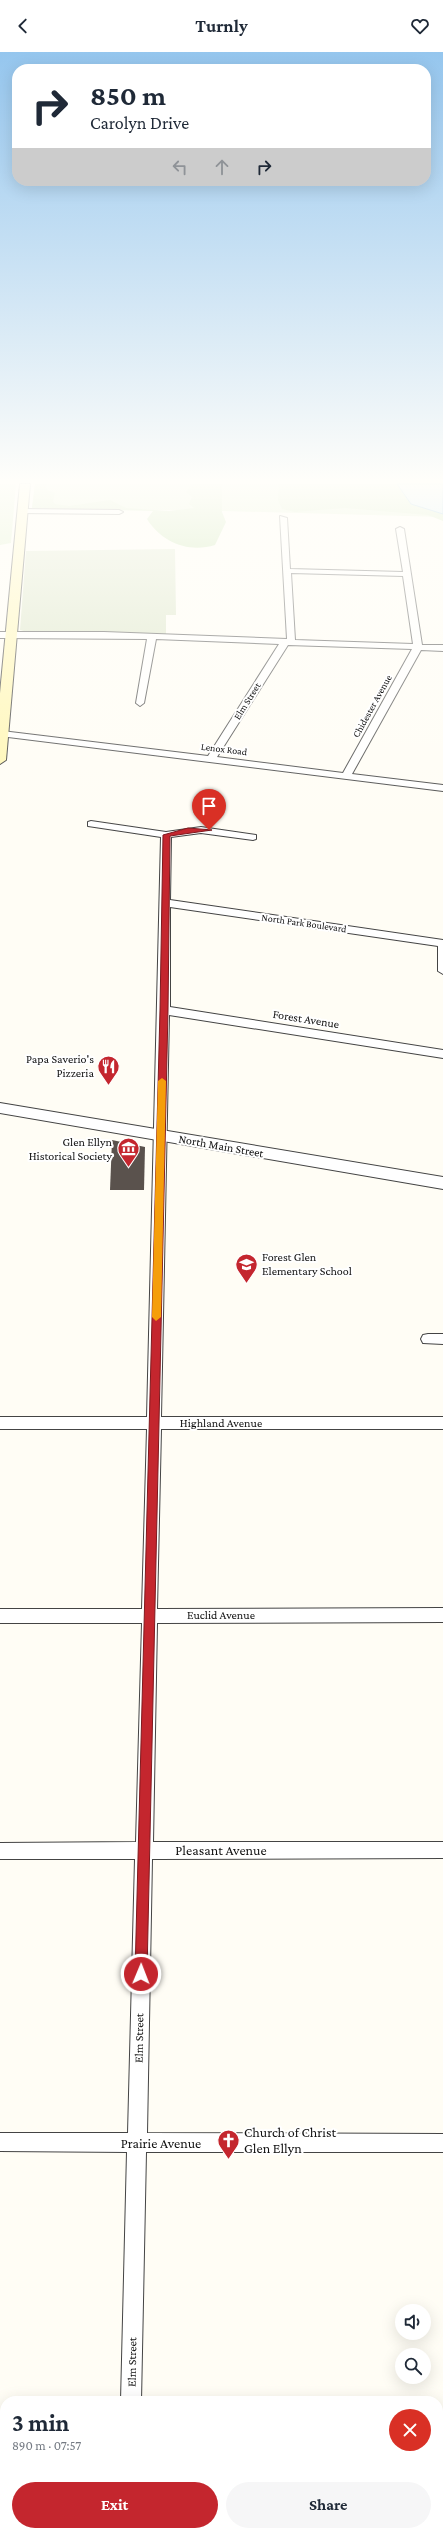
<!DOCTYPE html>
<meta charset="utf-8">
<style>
:root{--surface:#fff;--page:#f6f6f7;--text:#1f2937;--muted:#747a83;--accent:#c4262e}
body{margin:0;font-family:"Crimson Pro",serif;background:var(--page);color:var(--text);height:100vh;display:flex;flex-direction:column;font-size:15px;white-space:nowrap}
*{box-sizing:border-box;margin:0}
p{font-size:13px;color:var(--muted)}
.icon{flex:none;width:22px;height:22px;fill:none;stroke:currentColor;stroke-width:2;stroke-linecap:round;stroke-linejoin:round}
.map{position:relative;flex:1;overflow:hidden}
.sheet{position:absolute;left:0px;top:2344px;width:443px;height:140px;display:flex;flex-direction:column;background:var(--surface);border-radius:16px 16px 0 0;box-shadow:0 4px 16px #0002}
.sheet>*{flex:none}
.hud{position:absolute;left:12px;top:12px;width:419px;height:122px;border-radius:16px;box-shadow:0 4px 16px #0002;background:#fff;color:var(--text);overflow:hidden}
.controls{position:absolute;left:395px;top:2252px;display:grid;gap:8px}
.controls a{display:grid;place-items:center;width:36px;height:36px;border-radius:50%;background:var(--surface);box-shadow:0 4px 16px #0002;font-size:20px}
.pin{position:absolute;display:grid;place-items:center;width:34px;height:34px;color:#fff;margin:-41px -17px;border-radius:50% 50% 50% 0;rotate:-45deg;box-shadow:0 0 4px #0007}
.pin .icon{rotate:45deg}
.me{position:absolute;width:44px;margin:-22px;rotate:1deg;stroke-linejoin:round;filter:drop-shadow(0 0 3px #0008)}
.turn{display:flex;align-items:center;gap:14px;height:84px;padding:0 12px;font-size:18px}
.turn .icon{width:52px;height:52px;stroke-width:2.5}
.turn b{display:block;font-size:28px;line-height:34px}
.lanes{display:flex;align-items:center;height:38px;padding:0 12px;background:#0003;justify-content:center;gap:20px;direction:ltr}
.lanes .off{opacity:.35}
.round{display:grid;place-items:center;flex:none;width:42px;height:42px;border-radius:21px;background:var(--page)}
.summary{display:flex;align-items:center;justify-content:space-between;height:68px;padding:0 12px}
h1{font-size:24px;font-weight:700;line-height:30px}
.action{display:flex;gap:8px;margin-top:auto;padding:8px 12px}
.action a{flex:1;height:46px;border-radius:24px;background:var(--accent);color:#fff;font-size:16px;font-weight:700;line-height:46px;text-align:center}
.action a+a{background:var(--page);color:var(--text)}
header{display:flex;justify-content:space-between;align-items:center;height:52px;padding:0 12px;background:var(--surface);font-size:18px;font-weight:700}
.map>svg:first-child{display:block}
.green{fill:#d5ebbd}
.forest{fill:#b9dc9c}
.cemetery{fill:#d9e3c4}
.water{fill:#b9e0f7;stroke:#3f96cf}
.building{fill:#5a524d}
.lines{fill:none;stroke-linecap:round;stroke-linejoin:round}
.minor-casing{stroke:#444;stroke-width:2}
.tertiary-casing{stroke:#444;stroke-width:2}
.secondary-casing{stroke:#333;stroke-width:2}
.minor{fill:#fff;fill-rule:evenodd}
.tertiary{fill:#fff;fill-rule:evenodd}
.secondary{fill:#fff6b0;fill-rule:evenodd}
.route{fill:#c4262e;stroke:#7f191e}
.slow{fill:#f59e0b}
.labels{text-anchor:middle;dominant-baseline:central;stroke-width:4;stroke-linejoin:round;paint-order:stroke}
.far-street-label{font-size:10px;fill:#111;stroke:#fff}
.street-label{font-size:12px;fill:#111;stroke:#fff}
.poi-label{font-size:12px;fill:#111;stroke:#fff;text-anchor:end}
.near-street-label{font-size:14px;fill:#111;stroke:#fff}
.near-poi-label{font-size:14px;fill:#111;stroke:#fff;text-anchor:start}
</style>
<header><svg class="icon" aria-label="back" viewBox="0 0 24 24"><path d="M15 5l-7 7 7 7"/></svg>Turnly<svg class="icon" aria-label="heart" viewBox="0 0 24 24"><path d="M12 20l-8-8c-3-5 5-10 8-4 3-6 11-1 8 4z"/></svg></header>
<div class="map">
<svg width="443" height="2484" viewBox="0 0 443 2484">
<rect width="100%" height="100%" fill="#fffdf5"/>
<path class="green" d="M0,432H16L11,491L0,493Z
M35,432H443V465L223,459L32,456Z"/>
<path class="forest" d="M35,432H46L47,438L55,441L53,449L55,452L69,454L110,448L126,456L169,459L194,456L189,452L192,445L186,440L192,432H222V460L226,470L215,493C189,501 162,491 147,467L153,459L32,456Z
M279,432H397L411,452L443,462V469L428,463L345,456L295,460L282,457L278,448Z"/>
<path class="cemetery" d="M175,497L176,563H166V583L113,580L31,581L20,578L26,499Z"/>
<path class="water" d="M397,432H443V462L411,452Z"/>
<path class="building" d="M112,1088L145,1095L144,1138H110Z"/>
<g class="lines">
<defs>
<path id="minor" d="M22,457L119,458L123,460L119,462L19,461V457Z
M280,464L287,466L290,517L403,520L396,477L400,475L404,477L422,593H443V599L421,598L352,722L443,733V739L0,684V680L2,679L208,704L279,592L156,587L144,651L140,654L136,651L147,587L0,586V580H104L287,587ZM291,521L403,524L413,592L295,588ZM288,593L412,597L343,721L217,705Z
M91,769L166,780L201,775L256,783V787L253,788L201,781L171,785L170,848L443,888V922L438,919V894L170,855V955L443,998V1006L169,963L161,1365H443V1377H161L157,1557L443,1556V1570L157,1571L153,1790H443V1806L152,1807L147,2081L443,2082V2100H146L141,2349H121L127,2100L0,2099V2081H128L135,1807H0V1791L136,1790L142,1571H0V1557H142L147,1377H0V1365H147L161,785L88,774V770Z
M428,1282H443V1292L423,1291L421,1287L423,1283Z
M0,2451H5V2473H0Z
M438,2455H443V2477H438Z
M263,2479H285V2484H263Z"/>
<path id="tertiary" d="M0,1051L443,1125V1137L0,1061Z"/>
<path id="secondary" d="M20,432H30L6,708L0,712V641Z"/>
</defs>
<use href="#minor" class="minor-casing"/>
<use href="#tertiary" class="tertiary-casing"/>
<use href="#secondary" class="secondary-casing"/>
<use href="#minor" class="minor"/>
<use href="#tertiary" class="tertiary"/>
<use href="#secondary" class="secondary"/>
</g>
<linearGradient id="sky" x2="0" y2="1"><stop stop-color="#95c6ee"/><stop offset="0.55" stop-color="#fffefa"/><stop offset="1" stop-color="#fffefa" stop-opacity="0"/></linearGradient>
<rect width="443" height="780" fill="url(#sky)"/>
<path class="route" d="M188,776L212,778L170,784L168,958L147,1922L145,1927L141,1928L136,1927L135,1922L160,958L163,783Z"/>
<path class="slow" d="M162,1026L166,1029L161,1265L156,1269L152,1265L158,1029Z"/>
<defs>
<symbol id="restaurant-pin" viewBox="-11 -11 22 30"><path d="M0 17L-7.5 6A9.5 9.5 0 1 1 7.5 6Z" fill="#c4262e" stroke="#fff"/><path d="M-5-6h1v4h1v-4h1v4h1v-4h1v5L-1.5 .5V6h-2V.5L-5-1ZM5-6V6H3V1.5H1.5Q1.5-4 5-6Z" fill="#fff"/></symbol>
<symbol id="museum-pin" viewBox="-11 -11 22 30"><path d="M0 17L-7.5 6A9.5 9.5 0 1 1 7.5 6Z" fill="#c4262e" stroke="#fff"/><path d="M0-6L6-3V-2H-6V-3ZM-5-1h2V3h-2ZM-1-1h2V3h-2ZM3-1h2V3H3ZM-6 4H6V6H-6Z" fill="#fff"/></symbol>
<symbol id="school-pin" viewBox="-11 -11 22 30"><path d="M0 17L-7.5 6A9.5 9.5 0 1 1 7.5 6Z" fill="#c4262e" stroke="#fff"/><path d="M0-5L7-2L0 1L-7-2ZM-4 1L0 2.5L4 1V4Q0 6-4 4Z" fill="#fff"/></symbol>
<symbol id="church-pin" viewBox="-11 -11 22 30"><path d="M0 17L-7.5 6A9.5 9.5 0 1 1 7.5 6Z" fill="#c4262e" stroke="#fff"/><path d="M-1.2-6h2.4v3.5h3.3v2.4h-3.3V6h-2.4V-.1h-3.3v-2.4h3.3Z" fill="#fff"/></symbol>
</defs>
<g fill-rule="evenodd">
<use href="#restaurant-pin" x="96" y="1002" width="25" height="34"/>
<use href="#museum-pin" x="116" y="1084" width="25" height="34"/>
<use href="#school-pin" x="234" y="1200" width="25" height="34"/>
<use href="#church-pin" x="216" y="2076" width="25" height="34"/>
</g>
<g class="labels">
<g class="far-street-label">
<text transform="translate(247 649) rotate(-58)">Elm Street</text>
<text transform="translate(372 654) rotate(-61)">Chidester Avenue</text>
<text transform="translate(224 697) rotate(7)">Lenox Road</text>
<text transform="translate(304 871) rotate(8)">North Park Boulevard</text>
</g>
<g class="street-label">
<text transform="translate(306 967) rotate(9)">Forest Avenue</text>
<text transform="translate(221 1094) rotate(10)">North Main Street</text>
<text x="221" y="1371">Highland Avenue</text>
<text x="221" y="1563">Euclid Avenue</text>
<text transform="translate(139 1986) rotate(-89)">Elm Street</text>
<text transform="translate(132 2310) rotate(-89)">Elm Street</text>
</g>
<g class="poi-label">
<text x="94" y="1007">Papa Saverio's<tspan x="94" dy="14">Pizzeria</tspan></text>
<text x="112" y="1090">Glen Ellyn<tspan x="112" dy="14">Historical Society</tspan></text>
<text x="262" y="1205" text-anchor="start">Forest Glen<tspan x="262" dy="14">Elementary School</tspan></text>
</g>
<g class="near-street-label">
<text x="221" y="1798">Pleasant Avenue</text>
<text x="161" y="2091">Prairie Avenue</text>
</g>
<g class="near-poi-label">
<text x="244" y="2080">Church of Christ<tspan x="244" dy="16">Glen Ellyn</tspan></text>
</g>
</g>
</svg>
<div class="controls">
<a><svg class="icon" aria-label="sound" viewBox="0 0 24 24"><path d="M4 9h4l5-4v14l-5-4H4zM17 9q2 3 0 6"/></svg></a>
<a><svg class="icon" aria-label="search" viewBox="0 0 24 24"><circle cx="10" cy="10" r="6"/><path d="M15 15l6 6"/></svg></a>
</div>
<div class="pin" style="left:209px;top:778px;background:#d93025"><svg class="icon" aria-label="arrive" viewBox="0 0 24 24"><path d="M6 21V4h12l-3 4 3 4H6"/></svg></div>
<svg class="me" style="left:141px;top:1922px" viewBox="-20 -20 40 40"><circle r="17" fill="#c4262e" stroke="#fff" stroke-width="3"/><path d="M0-11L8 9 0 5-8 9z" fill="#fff"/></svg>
<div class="hud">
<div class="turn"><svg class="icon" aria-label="right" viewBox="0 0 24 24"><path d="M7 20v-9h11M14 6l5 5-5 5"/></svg><div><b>850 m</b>Carolyn Drive</div></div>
<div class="lanes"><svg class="icon off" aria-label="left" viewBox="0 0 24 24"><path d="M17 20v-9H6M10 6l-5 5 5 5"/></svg><svg class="icon off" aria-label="ahead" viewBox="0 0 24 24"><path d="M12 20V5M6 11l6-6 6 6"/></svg><svg class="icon" aria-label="right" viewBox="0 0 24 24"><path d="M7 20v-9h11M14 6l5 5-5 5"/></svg></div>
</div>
<section class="sheet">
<div class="summary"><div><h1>3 min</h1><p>890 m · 07:57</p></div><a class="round" style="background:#d93025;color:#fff"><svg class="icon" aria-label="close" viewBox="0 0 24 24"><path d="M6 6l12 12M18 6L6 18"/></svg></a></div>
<div class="action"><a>Exit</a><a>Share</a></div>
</section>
</div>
